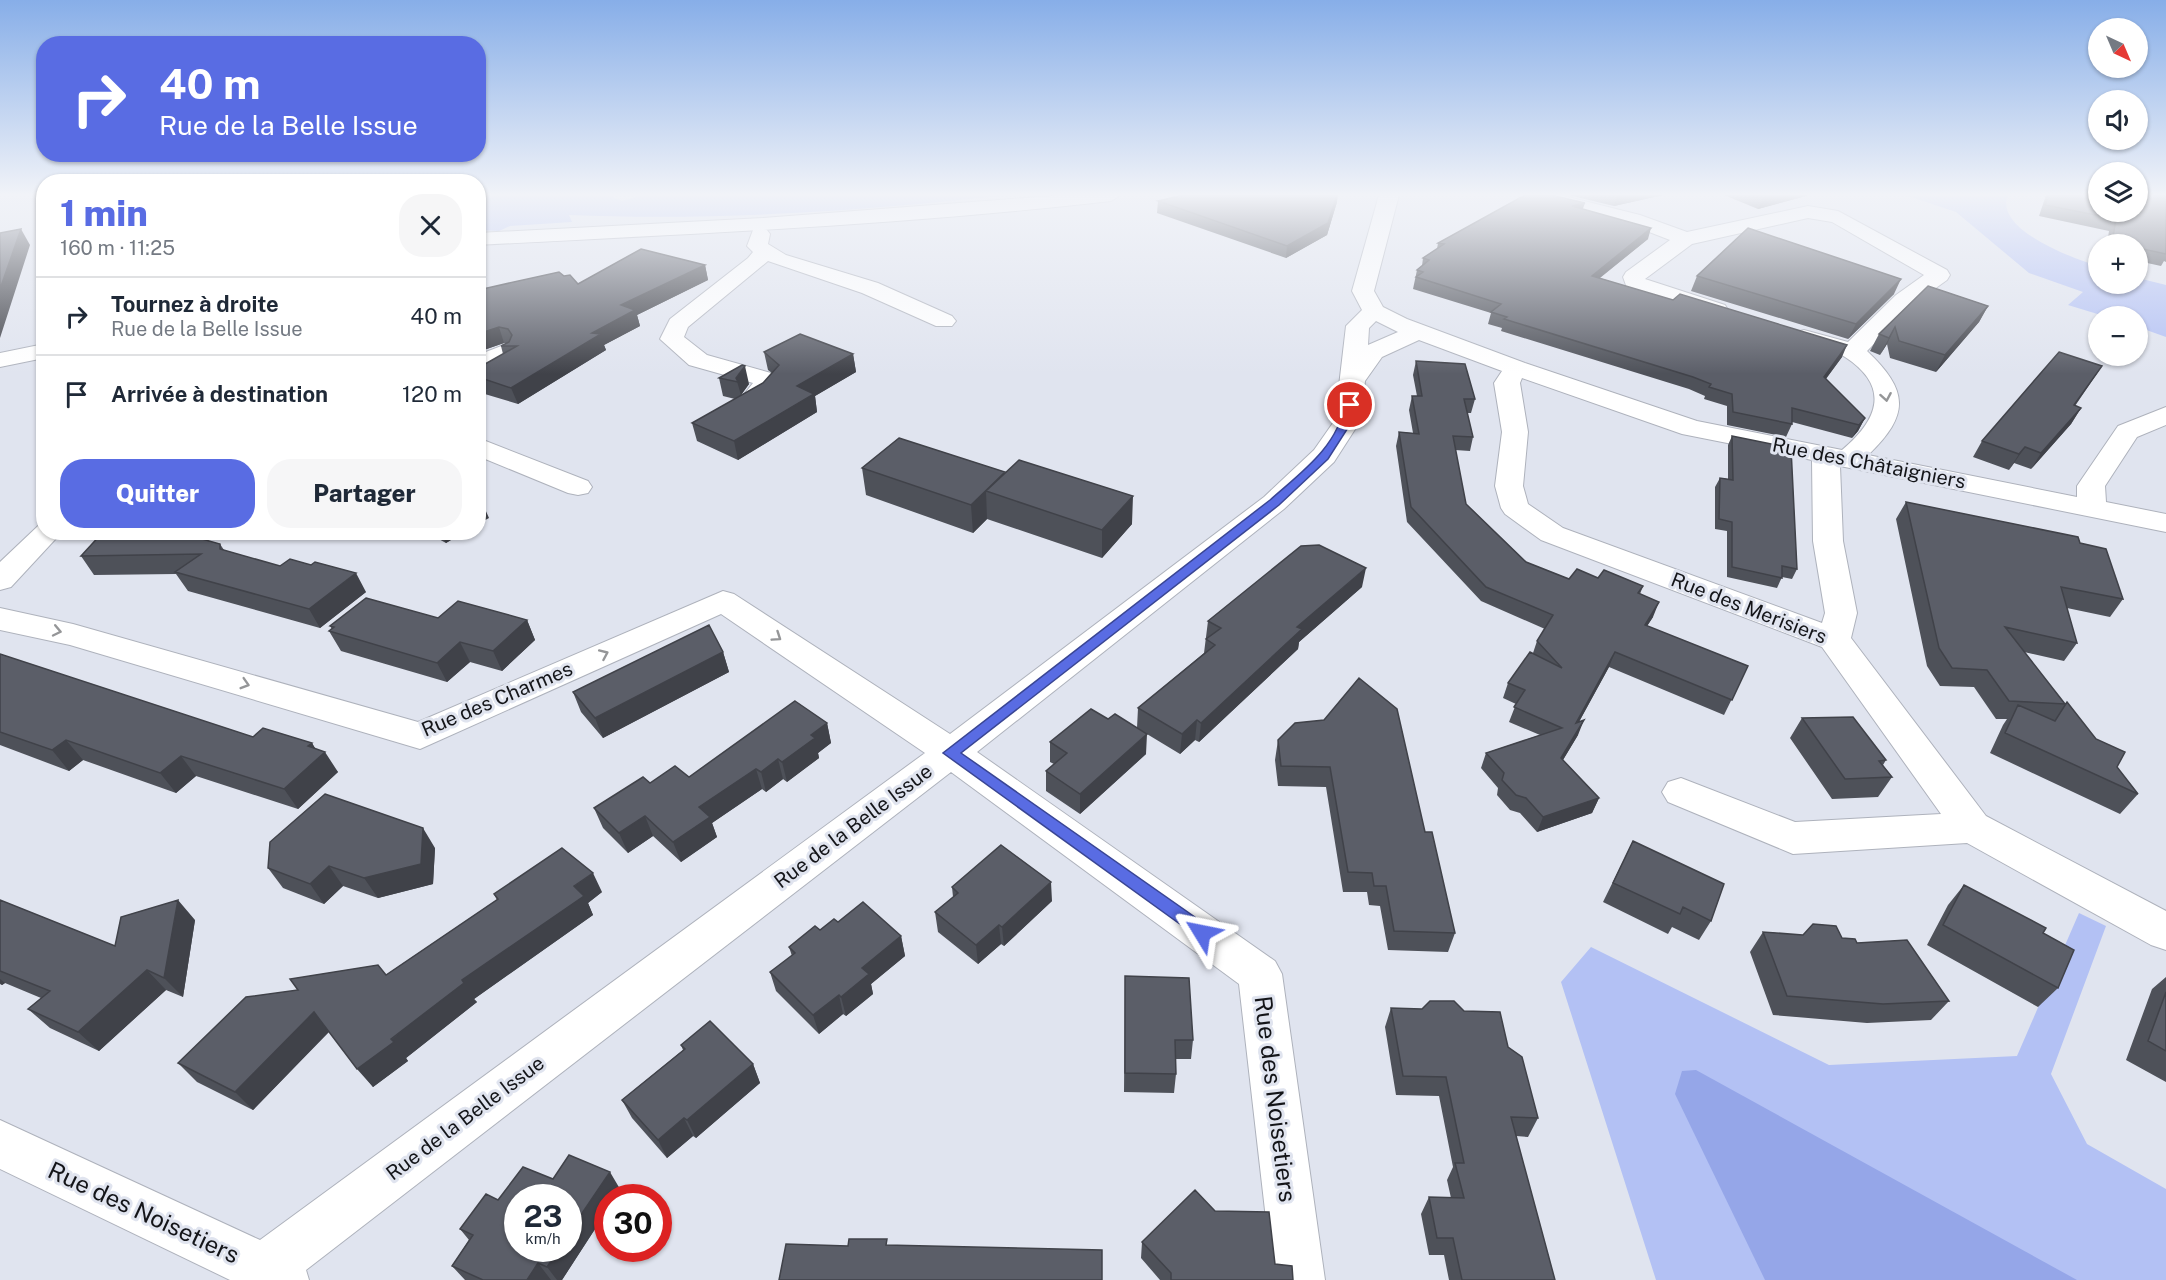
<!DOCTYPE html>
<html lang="fr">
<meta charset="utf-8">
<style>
:root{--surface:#fff;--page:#f6f6f7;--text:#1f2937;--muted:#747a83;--line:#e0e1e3;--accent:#596ce3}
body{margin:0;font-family:"Public Sans",sans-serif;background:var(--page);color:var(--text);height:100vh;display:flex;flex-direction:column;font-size:22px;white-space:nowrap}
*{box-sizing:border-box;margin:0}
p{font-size:20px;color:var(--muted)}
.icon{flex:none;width:33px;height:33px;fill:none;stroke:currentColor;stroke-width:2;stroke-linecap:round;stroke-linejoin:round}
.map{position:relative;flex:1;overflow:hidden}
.details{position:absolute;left:36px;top:174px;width:450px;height:366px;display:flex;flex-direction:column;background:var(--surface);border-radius:24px;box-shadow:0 2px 4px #0004}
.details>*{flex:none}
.guide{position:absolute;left:36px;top:36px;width:450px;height:126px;border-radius:24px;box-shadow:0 2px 4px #0004;background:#596ce3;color:#fff;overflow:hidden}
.needle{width:39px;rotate:136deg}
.fabs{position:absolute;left:2088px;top:18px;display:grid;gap:12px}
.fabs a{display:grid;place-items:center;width:60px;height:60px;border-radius:50%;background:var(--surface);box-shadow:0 2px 4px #0004;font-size:30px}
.speed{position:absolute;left:504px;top:1184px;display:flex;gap:12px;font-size:30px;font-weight:700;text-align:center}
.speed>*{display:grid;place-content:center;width:78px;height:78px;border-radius:50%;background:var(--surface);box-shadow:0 2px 4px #0004;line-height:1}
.speed small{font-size:15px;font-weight:400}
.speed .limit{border:9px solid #d22;background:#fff;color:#111}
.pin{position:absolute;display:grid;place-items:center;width:51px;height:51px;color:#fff;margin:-26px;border:3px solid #fff;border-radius:50%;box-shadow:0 2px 6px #0007}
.me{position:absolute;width:66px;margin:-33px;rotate:305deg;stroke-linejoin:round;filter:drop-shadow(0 0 4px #0008)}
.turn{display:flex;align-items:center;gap:21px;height:126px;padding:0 24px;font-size:27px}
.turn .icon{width:78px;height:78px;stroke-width:2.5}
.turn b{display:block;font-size:42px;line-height:51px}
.round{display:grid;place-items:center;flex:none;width:63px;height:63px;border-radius:24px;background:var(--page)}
.summary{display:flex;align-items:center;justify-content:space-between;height:102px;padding:0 24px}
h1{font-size:36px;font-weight:800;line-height:45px;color:var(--accent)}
.primary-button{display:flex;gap:12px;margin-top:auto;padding:12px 24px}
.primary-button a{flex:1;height:69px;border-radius:24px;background:var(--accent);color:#fff;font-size:24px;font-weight:800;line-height:69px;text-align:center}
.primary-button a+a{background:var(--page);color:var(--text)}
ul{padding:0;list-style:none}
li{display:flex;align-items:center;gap:18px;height:78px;padding:0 24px;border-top:2px solid var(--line)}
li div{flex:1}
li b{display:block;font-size:22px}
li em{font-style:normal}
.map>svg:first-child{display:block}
.green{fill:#b3c1f4}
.water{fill:#95a6e8}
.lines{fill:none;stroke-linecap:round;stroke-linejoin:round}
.minor-casing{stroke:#aeb2bc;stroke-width:2}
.tertiary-casing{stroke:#aeb2bc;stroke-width:2}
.minor{fill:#fff;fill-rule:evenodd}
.tertiary{fill:#fff;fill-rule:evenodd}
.wall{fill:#4e5159}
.shaded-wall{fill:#404249}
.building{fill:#5b5e68;stroke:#404249;stroke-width:1.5}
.oneway{stroke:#959698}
.route{fill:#596ce3;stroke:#3a4694;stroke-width:1.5}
.labels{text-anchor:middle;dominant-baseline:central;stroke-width:6;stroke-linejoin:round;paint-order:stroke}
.street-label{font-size:20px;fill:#141519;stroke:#e0e4ef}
.near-street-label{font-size:24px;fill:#141519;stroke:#e0e4ef}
</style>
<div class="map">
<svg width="2166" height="1280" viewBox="0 0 2166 1280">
<rect width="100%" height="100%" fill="#e0e4ef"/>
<path class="green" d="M487,195H607L622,201L642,195H1008C863,211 715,221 569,215L572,222L510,226L499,231L479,230V197Z
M1905,195H2008C1993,229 2074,259 2098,266V284H2138V278L2166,285V337L2138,327V316H2104L2068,305L2083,292L2029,273L1956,212Z
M2079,913L2106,926L2051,1074L2087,1144L2166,1189V1280H1656L1561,982L1591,947L1829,1065L2017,1056Z"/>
<path class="water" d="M1696,1070L2077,1280H1765L1675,1094L1682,1071Z"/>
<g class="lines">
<defs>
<path id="minor" d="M1379,195H1399L1374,291L1383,307L1407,319L1525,363L1697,421L1842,450C1878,420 1891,387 1845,357C1833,348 1810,346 1796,342L1792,337L1796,332L1804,330L1848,342L1896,295L1924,275L1832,222L1808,218L1692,244L1645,279L1725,305L1728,310L1725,315L1717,317L1627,288L1623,277L1626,272L1670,240L1626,223L1532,199L1530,195H1560L1640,215L1687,232L1808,206L1838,211L1947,270L1950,275L1947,280L1912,305L1867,351C1908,390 1911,414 1868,455L2077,497V486L2118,426L2166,407V425L2137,437L2105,486L2106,502L2166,514V532L1840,466L1843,541L1857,613L1851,638L1986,816L2166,911V950L2151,945L1967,843L1793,854L1668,802L1662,792L1668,782L1681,778L1795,822L1941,814L1822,647L1541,540L1505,514L1501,508L1495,486L1502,432L1494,383L1502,371L1419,340L1382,357L1365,381L1361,420L1334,462L1284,509L977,752L1275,961L1282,974L1325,1280H1273L1239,984L951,772L306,1270L309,1280H230L0,1169V1120L260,1240L925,753L721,614L420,749L70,645L0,630V608L73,624L418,722L723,591L734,594L950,734L1264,497L1314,450L1335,420L1346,326L1362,310L1352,291ZM1376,321L1398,332L1368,345L1369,328ZM1522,378L1682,434L1812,460L1813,541L1825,613L1822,623L1563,528L1528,504L1523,486L1528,432L1520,383Z
M760,228L767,230L770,234L768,244L786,255L878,283L952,316L956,321L952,326H936L862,293L768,261L688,327L684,337L707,355L771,373L780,383C770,396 763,407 746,402L742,397L753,383L689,365L660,339L670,319L748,258L753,252L747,246L753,230Z
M44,344V358L0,367V353Z
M504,345L513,347L516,352L513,357L478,372V355Z
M478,438L588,481L592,487L588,493L578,495L568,493L478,456Z
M44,524V532H62L11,587L0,590V562L38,526Z"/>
<path id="tertiary" d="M1065,195H1121L1111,201C901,225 689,234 478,245V233L763,218Z"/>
</defs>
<use href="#minor" class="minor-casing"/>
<use href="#tertiary" class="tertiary-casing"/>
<use href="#minor" class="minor"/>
<use href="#tertiary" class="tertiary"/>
</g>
<path class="wall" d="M1184,195H1338L1337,202L1327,235L1286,258L1157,213L1158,201Z
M1568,195H1663L1614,206Z
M1724,195H1807L1806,196L1758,209Z
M2046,195H2166V262L2164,261L2161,266L2138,261V244H2107L2109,231L2039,216Z
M1583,209L1648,239L1600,278L1842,357L1826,379L1865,418L1858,431L1852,438L1792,422V424L1786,437L1727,425V406L1704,399L1705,396L1689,389L1501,331L1502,328L1488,324L1491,313L1413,289L1417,270L1422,266L1423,258L1437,249L1438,243Z
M705,265L708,280L637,315L640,326L604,345L606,350L518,404L478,392V368L503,354L501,346L507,343H504L478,352V290L564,276L578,284Z
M1697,276L1894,294L1848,339L1691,291Z
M1928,286L1988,306L1979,322L1936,372L1890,358L1887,344L1880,355L1870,351L1879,334Z
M764,352L853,354L856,372L815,396L817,412L738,460L697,441L692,423L735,399L723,396L719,378L749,384L741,395L763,383L772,373L768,370Z
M1416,361L1475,399L1471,413H1467L1473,437L1470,451L1455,450L1466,504L1526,562L1569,579L1598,578L1643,586L1640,594L1653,617L1647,626L1748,666L1724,715L1609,667L1579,722L1578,735L1563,760L1599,798L1592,813L1537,832L1520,813L1510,810L1497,795L1498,788L1481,768L1486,753L1540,735L1509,722L1516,704L1503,698L1508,683L1533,653L1537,641L1545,629L1481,601L1407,522L1396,446L1399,432L1413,433L1409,410L1412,396H1417L1413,375Z
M2102,366L2075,406L2081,408L2071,424L2031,469L2014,463L2009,470L1973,457L1982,441Z
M1732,436L1797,569L1792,579L1782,577L1777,588L1727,577V531L1715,529V487L1720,478L1728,479V445Z
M899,438L1132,524L1102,558L987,519L973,533L866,495L862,468Z
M1906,502L2080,543L2123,599L2110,617L2067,608L2077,643L2064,661L2024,652L2065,704L2117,767L2138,794L2120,814L1990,753L2003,725L2007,719H1996L1974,687L1940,686L1927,666L1896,519Z
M103,532H206L200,539L220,544L224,550L366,592L320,628L188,591L176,574L94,575L81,556Z
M426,532H464L446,543Z
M1362,587L1299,642L1298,649L1199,742L1195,740L1180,754L1137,728L1138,708L1204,653L1208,621Z
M438,618L527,620L535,640L502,671L470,662L447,682L341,651L329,631L332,629L330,626Z
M723,652L729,672L603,738L581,712L573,692Z
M0,654L253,737L312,743L315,749L338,772L298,809L196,776L176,793L83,760L69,771L0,745Z
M1802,718L1886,760L1883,765L1892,777L1878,797L1832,799L1790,738Z
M827,723L831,743L818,753L819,758L787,782L783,779L766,792L762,789L712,823L717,837L681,862L653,836L628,853L603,828L594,808L650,783L689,777Z
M1295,723L1425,832L1455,933L1448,952L1388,950L1380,906L1369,905L1367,892H1343L1326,787L1278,786L1275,760L1278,740Z
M1050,742L1146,754L1080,814L1046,791V771L1054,764L1050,762Z
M1633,841L1711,921L1699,940L1672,927L1668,934L1603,902Z
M435,848L433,884L378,898L343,886L324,904L283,888L268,868Z
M1964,885L2043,933L2058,988L2038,1007L1927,945L1948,905Z
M952,887L1052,901L1004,946L1001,944L978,964L938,932L935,912L953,897Z
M602,892L588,903L593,915L474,999L477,1002L406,1058L408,1061L373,1087L329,1031L253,1110L197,1082L178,1063L298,990L386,975L497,900L494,894Z
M0,900L115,946L195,920L183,997L166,990L99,1051L50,1028L28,1009L41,998L5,983L2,985L0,984Z
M838,922L901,936L905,956L871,984L873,994L846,1016L843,1014L819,1034L776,991L770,972L792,956L789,947L820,930Z
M1763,932L1842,938L1857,943L1949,1001L1931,1020L1867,1023L1773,1015L1750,952Z
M1125,976L1193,1040L1191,1059H1175L1176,1074L1174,1093L1124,1092Z
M2166,977V1082L2126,1060L2152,989Z
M1391,1008L1464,1011L1508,1047L1538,1118L1528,1137L1516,1136L1555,1280H1449L1444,1255H1429L1421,1214L1429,1197L1451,1198L1447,1180L1453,1167L1439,1096L1396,1095L1385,1027Z
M681,1045L753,1064L760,1083L696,1138L693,1136L667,1158L632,1118L622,1100L683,1050Z
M553,1179L620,1189L608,1197V1209L562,1280H465L452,1266L469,1240L460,1229L498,1200Z
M1215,1211L1275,1264L1293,1280H1160L1141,1258L1142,1242Z"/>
<path class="shaded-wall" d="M1337,195V202L1327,235L1286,258L1287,246Z
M1617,195H1663L1614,206Z
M1764,195H1807L1806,196L1758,209Z
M1585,203L1581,214L1572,206Z
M1651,228L1648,239L1588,287L1592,276Z
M21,229L30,245L0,338V289Z
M705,265L708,280L637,315L640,326L604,345L606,350L518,404L511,388L592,333L621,305Z
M1901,279L1894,294L1848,339L1856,324Z
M1988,306L1979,322L1936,372L1945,355Z
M499,327L504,343L478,352V334Z
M1895,327L1887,344L1880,355L1889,338Z
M1847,345L1842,357L1818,389L1824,377Z
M853,354L856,372L815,396L817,412L738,460L734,441L797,386Z
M745,366L749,384L741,395L736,378Z
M2081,408L2071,424L2031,469L2041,453Z
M1865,418L1858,431L1852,438L1859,425Z
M2025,447L2014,463L2009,470L2019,454Z
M1005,472L986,491L987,519L973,533L971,505Z
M1133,496L1132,524L1102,558V530Z
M481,500L489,518L478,524V502Z
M172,532H206L203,537L183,550Z
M441,532H464L446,543Z
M1366,568L1362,587L1299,642L1298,649L1199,742L1201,723L1297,627Z
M356,573L366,592L320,628L309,609Z
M1659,602L1653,617L1638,640L1645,625Z
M527,620L535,640L502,671L493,651Z
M460,642L470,662L447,682L437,663Z
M723,652L729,672L603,738L595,718Z
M1615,652L1609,667L1570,738L1576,723Z
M1197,720L1195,740L1180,754L1182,734Z
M1584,720L1578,735L1555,773L1561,758Z
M827,723L831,743L818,753L819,758L787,782L782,762L811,735Z
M1147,734L1146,754L1080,814V794Z
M66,740L83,760L69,771L52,750Z
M312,743L320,756L325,752L338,772L298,809L284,789L308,746Z
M181,756L196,776L176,793L160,773Z
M778,759L783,779L766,792L761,772Z
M756,769L762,789L712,823L717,837L681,862L673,842L699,807Z
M1599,798L1592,813L1537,832L1543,817Z
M645,816L653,836L628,853L619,833Z
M423,828L435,848L433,884L378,898L364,878Z
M329,866L343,886L324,904L310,884Z
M593,873L602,892L588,903L593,915L474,999L477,1002L406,1058L408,1061L373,1087L357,1069L462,980L574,886Z
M1051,882L1052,901L1004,946L1002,927Z
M178,900L195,920L183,997L164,978Z
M999,925L1001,944L978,964L976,945Z
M901,936L905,956L871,984L873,994L846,1016L841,997L862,968Z
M147,970L166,990L99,1051L78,1032Z
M0,979L5,983L2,985L0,983Z
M839,995L843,1014L819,1034L813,1015Z
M314,1012L330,1031L253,1110L235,1092Z
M753,1064L760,1083L696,1138L687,1120Z
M684,1118L693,1136L667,1158L658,1140Z
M610,1172L620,1189L615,1197H608V1209L562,1280H557L547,1267L560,1248H568V1234Z
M538,1263L551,1280H527Z"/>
<path class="building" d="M1184,195H1337L1328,223L1287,246L1158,201Z
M1525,195H1551L1585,203L1572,206L1651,228L1592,276L1673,300L1680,294L1847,345L1824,377L1865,418L1859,425L1792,408V424L1733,412L1732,394L1709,387L1711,384L1693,377L1504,319L1507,317L1491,312L1501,304L1416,277L1423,272L1417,270L1429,260L1423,258L1444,244L1438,243Z
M2048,195H2098V212H2138V195H2166V254L2138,248V244H2121L2112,243L2116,219L2045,205Z
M1748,228L1901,279L1856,324L1697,276Z
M21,229L0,289V233Z
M641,249L705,265L621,305L635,310L592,333L601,334L511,388L478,377V368L517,346H501L509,342L512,335L508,329L499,327L478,334V290L559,272L564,276L570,275L578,284Z
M1928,286L1988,306L1945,355L1899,341L1895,327L1889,338L1879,334Z
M800,334L853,354L797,386L814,394L734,441L692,423L763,383L779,365L764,352Z
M2059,352L2102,366L2074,405L2081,408L2041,453L2025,447L2019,454L1982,441Z
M1416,361L1465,364L1475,399H1464L1473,437L1453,436L1466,504L1526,562L1569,579L1577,569L1598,578L1604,570L1643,586L1638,593L1659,602L1645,625L1748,666L1732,700L1615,652L1576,723L1584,720L1561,758L1599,798L1543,817L1526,798L1516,795L1502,780L1504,773L1486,753L1562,728L1514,707L1525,690L1508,683L1530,652L1562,668L1537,641L1553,615L1486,587L1411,507L1399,432L1419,434L1412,396H1422Z
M742,365L745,366L736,378L738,382L719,378Z
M1732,436L1791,448L1797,569L1782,566V578L1732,567V522L1719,519L1720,478L1733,480Z
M899,438L1005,472L971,505L862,468Z
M1019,460L1133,496L1102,530L986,491Z
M1906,502L2078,537L2080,543L2106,549L2123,599L2061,587L2077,643L2005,627L2065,704L2009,701L1987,670L1952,668L1939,648Z
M103,532H177L220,544V549L280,566L290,559L311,565L315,562L356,573L309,609L175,572L201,554L81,556Z
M1319,545L1366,568L1297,627L1302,629L1201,723L1197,720L1182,734L1138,708L1215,645L1206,639L1221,628L1208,621L1301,546Z
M366,598L438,618L458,601L527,620L493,651L460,642L437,663L329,631L334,627L330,626Z
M709,625L723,652L595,718L573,692Z
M0,654L253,737L263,728L312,743L308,746L325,752L284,789L181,756L160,773L66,740L52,750L0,732Z
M1359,678L1397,709L1425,832H1432L1455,933L1394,931L1386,886H1374L1372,873L1348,872L1330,767L1281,766L1278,740L1295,723L1324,720Z
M795,701L827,723L811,735L815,738L782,762L778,759L761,772L756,769L699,807L710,817L673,842L645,816L619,833L594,808L643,777L650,783L675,766L689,777Z
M2067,702L2096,739L2125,752L2117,767L2138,794L2005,733L2018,705L2055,721Z
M1091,709L1108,719L1115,714L1147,734L1080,794L1046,771L1067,753L1050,742Z
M1853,717L1886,760L1879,761L1892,777L1845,779L1802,718Z
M325,794L423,828L421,864L364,878L329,866L310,884L268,868L270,842Z
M1633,841L1724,884L1711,921L1683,907L1680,914L1613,883Z
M1001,845L1051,882L1002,927L999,925L976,945L935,912L958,893L952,887Z
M562,848L593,873L574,886L584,896L462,980L464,983L391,1039L394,1042L357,1069L314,1012L235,1092L178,1063L246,997L298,990L290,979L378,965L386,975L498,899L494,894Z
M1964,885L2046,928L2043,933L2074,950L2058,988L1943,925Z
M0,900L115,946L121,917L178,900L164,978L147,970L78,1032L28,1009L50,991L0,971Z
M863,902L901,936L862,968L869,974L841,997L839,995L813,1015L770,972L795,953L789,947L815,926L820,930L834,919L838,922Z
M1813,924L1836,926L1842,938L1855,939L1857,943L1907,940L1949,1001L1883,1004L1787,996L1763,932L1803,935Z
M1125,976L1189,978L1193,1040H1175L1176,1074L1125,1073Z
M2166,992V1051L2148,1041Z
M1430,1001H1454L1464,1011L1500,1012L1508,1047L1522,1057L1538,1118L1511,1117L1555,1280H1462L1453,1238H1437L1429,1197L1464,1198L1455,1163H1464L1446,1077L1403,1076L1391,1008L1422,1009Z
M710,1021L753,1064L687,1120L684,1118L658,1140L622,1100L685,1049L681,1045Z
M569,1155L610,1172L568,1234V1197H518V1248H560L547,1267L538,1263L527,1280H483L452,1266L473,1235L460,1229L486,1194L498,1200L523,1167L553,1179Z
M1195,1190L1215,1211L1269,1212L1275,1264L1292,1266L1293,1280H1171V1273L1142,1242Z
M849,1239H887L886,1245L1102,1250V1280H779L786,1244L848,1246Z"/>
<defs><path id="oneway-chevron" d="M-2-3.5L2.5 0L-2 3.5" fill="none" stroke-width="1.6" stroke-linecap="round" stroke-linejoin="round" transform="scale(1.5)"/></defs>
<g class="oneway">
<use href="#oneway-chevron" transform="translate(1886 397) rotate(80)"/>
<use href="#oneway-chevron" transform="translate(57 631) rotate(12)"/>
<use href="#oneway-chevron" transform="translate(777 637) rotate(34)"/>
<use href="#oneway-chevron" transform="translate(604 654) rotate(-24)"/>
<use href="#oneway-chevron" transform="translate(245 684) rotate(17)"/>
</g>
<linearGradient id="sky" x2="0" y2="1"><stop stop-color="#87aee8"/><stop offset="0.52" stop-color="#f1f3f8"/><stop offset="1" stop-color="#f1f3f8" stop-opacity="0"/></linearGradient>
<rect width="2166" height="374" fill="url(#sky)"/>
<path class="route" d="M1350,402L1355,405L1353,420L1328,459L1279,505L961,753L1209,927L1211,933L1209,938L1202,940L943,753L1270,500C1299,474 1339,446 1344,405Z"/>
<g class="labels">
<g class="street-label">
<text transform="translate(1869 463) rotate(11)">Rue des Châtaigniers</text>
<text transform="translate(1749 608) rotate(21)">Rue des Merisiers</text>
<text transform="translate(497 699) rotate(-23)">Rue des Charmes</text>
<text transform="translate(853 826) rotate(-37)">Rue de la Belle Issue</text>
<text transform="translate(465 1118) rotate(-37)">Rue de la Belle Issue</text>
</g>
<g class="near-street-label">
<text transform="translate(1276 1099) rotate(83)">Rue des Noisetiers</text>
<text transform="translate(144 1212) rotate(25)">Rue des Noisetiers</text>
</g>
</g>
</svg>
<div class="fabs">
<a><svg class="needle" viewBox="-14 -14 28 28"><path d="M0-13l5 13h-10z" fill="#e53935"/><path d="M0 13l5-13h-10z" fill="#747a83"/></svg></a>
<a><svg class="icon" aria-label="sound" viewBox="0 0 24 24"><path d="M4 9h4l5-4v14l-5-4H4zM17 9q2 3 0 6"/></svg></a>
<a><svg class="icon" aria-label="layers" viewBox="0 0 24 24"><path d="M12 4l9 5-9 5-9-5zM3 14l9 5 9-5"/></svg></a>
<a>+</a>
<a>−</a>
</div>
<div class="speed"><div>23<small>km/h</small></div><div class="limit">30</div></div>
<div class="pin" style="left:1350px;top:405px;background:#d93025"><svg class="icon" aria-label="arrive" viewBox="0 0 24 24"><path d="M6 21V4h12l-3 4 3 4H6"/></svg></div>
<svg class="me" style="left:1202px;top:933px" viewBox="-20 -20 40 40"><path d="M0-17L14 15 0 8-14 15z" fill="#596ce3" stroke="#fff" stroke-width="4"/></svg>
<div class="guide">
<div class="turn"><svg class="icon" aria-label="right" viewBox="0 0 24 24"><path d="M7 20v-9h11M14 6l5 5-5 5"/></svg><div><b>40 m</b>Rue de la Belle Issue</div></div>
</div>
<section class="details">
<div class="summary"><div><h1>1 min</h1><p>160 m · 11:25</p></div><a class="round"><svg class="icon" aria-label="close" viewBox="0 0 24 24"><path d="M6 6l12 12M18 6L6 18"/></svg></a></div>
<ul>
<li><svg class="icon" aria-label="right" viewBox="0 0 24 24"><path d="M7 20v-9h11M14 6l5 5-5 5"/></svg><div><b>Tournez à droite</b><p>Rue de la Belle Issue</p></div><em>40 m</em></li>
<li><svg class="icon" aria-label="arrive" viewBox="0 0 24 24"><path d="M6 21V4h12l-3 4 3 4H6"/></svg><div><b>Arrivée à destination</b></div><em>120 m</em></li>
</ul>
<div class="primary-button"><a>Quitter</a><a>Partager</a></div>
</section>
</div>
